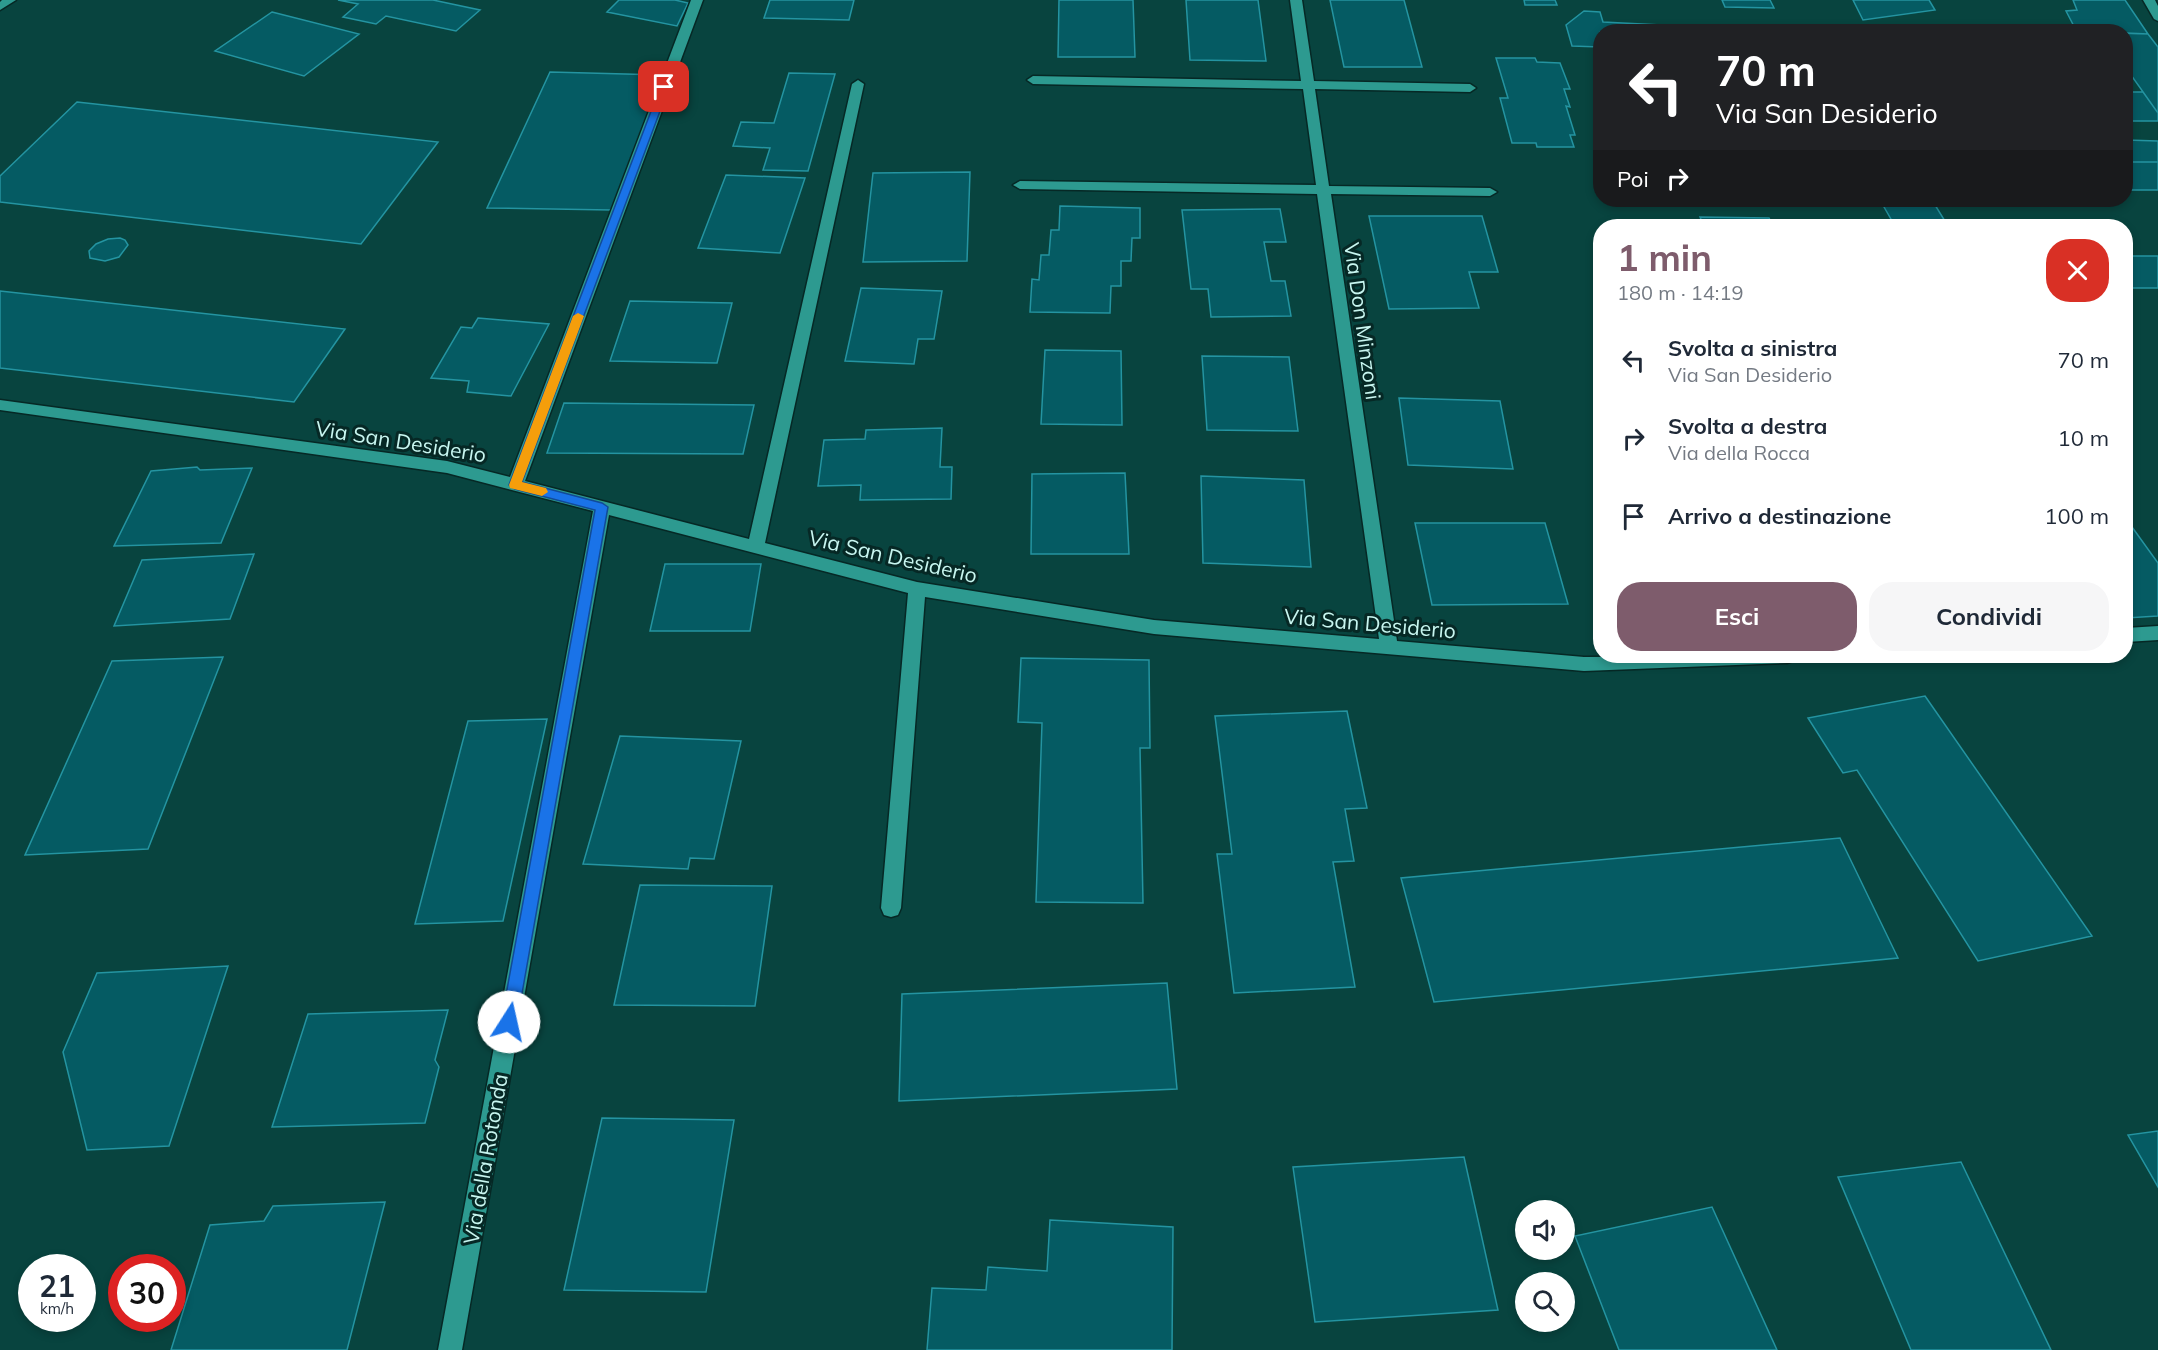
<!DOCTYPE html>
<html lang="it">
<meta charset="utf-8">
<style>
:root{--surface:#fff;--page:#f6f6f7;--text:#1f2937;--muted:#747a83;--accent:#7e5c6c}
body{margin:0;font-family:Mulish,sans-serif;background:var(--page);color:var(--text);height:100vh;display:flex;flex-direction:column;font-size:22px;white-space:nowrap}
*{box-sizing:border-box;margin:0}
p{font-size:20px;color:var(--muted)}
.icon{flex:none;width:33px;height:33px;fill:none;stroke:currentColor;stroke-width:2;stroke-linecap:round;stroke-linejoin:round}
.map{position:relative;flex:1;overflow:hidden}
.drawer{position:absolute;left:1593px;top:219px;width:540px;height:444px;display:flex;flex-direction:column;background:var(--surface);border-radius:24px;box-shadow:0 3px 9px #0003}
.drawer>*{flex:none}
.hud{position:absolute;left:1593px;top:24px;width:540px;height:183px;border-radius:24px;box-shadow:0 3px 9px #0003;background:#202124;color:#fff;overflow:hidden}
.buttons{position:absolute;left:1515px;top:1200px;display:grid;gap:12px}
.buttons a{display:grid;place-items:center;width:60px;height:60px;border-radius:50%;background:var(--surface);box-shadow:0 3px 9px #0003;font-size:30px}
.speed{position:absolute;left:18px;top:1254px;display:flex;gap:12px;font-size:30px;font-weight:700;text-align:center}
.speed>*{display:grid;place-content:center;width:78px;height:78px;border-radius:50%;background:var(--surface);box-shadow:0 3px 9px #0003;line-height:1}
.speed small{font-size:15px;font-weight:400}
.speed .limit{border:9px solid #d22;background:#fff;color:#111}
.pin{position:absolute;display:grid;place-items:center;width:51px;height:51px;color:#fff;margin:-26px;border-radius:12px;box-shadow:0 3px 9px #0006}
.me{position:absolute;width:66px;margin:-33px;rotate:10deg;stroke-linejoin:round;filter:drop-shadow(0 0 4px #0008)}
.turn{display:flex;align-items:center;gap:21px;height:126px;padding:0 24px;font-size:27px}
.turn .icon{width:78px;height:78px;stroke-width:2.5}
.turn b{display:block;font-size:42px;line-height:51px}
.then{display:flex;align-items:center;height:57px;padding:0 24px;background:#0003;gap:12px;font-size:22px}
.round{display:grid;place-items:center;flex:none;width:63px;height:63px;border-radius:24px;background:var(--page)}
.summary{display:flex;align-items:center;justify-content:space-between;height:102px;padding:0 24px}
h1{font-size:36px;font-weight:700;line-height:45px;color:var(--accent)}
.cta{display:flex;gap:12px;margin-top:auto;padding:12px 24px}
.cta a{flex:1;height:69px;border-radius:24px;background:var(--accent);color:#fff;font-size:24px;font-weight:700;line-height:69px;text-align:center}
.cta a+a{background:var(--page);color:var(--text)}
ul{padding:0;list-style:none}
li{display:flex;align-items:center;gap:18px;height:78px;padding:0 24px}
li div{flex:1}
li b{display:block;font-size:22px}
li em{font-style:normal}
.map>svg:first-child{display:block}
.building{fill:#055b63;stroke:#2494a1;stroke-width:1.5}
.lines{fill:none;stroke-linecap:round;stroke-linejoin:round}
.street-casing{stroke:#062825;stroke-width:3}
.street{fill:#2d9a90;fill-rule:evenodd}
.route{fill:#1a73e8;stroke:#114b97;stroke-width:1.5}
.slow{fill:#f59e0b}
.labels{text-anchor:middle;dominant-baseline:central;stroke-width:6;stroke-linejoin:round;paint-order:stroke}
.street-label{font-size:21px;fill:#c8f6f0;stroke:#062825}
</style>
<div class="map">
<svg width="2158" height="1350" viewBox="0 0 2158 1350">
<rect width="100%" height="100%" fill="#08443f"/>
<path class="building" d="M338,0H433L480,10L456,31L386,16L376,24L343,17L358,4Z
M619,0H675L688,3L677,26L607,12Z
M770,0H854L849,20L764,18Z
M1059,0H1133L1135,57H1058Z
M1186,0H1258L1266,61L1190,60Z
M1330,0H1404L1422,67H1344Z
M1524,0H1555L1557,5H1525Z
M1722,0H1770L1774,8L1725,7Z
M1853,0H1929L1935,10L1863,20Z
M2073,0H2125L2148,34L2077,32L2066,11L2077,10Z
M1584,11L1600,12L1603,22L1681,26L1683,32H1600V47L1572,46L1566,25Z
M272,12L359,34L304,76L215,51Z
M1932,26H2072L2076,32H1936Z
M2126,33L2148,34L2158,47V113L2126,68Z
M1496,58H1535L1537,62L1560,63L1570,89H1564L1570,107L1566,106L1575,135H1570L1574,147H1537L1536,143H1512L1500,98H1508Z
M550,72L662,75L611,210L487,208Z
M789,73L835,74L808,171L763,170L770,148L733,146L741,122L774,123Z
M2126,92H2143L2158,113V121H2127Z
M77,102L438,142L361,244L0,202V176Z
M2126,140L2158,141V162H2130L2126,156Z
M2126,162H2158V190H2126Z
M970,172L967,261L863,262L873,173Z
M726,175L805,178L780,253L698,248Z
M1880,200H1932L1948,226H1895Z
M1060,206L1140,208V238H1132L1131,261H1121V286H1111L1110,313L1030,312L1032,279L1039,280L1041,255H1049L1051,230H1059Z
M1280,209L1286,242H1264L1271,281H1285L1291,316L1211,317L1208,289H1191L1182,210Z
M1369,216H1482L1498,272H1469L1479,308L1389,309Z
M1700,217L1769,218L1773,226H1704Z
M120,238L125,240L128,245L119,257L105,261L90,258L89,251L96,244L108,239Z
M2126,256H2158V288H2126Z
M861,288L942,291L934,339H918L914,364L845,361Z
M0,291L345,329L294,402L0,368Z
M630,301L732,303L717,363L610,361Z
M478,318L549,324L511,396L467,392L469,381L431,378L461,327L472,328Z
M1045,350L1121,351L1122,425L1041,424Z
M1202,356L1289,357L1298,431L1207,430Z
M1399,398L1500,401L1513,469L1408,465Z
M564,403L754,405L743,454L547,453Z
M942,428L940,467H952L951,499L860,500L861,485L818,486L824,440L865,439L866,430Z
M197,467L200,470L252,468L221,543L114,546L151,471Z
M1125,473L1129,554H1031L1032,474Z
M1201,476L1304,480L1311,567L1203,563Z
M1415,523H1545L1568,604L1432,605Z
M2132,527L2158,563V616L2126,618V528Z
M254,554L230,619L114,626L142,560Z
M665,564H761L750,631H650Z
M223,657L148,849L25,855L112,661Z
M1021,658L1149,660L1150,748H1140L1143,903L1036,902L1042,723L1018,722Z
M1925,696L2092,936L1978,961L1857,770L1843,773L1808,718Z
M1347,711L1367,808L1345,809L1354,861L1333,862L1355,987L1234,993L1217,854H1232L1215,716Z
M547,719L503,921L415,924L468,721Z
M620,736L741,741L714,859L690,858L688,869L583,864Z
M1840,838L1898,958L1434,1002L1401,878Z
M640,885L772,886L755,1006L614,1005Z
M228,966L169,1146L87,1150L63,1052L97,973Z
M1167,983L1177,1089L899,1101L902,994Z
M448,1010L435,1060L439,1067L425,1123L272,1127L308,1014Z
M602,1118L734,1120L706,1292L564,1290Z
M2158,1131V1187L2128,1135Z
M1464,1157L1498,1310L1315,1322L1293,1167Z
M1961,1162L2051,1350H1911L1838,1177Z
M385,1202L347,1350H171L210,1225L264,1221L273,1206Z
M1712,1207L1777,1350H1619L1575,1236Z
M1050,1220L1173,1227L1172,1350H927L932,1288L986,1290L988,1267L1047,1271Z"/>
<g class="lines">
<defs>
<path id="street" d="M2,0H16L0,10V2Z
M691,0H703L525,481L749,539L852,84L858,80L864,84L765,543L917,582L1154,620L1379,639L1317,194L1020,189L1013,185L1020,181L1316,185L1303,89L1033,84L1027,80L1033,76L1301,81L1290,0H1302L1314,81L1470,84L1476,88L1470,92L1315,89L1329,186L1490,188L1497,192L1490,196L1331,194L1397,641L1584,657L1796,656L1793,661L1787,663L1584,671L1154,634L925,597L901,908L898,915L891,917L884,915L881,908L908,593L609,515L462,1350H438L593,511L447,473L0,410V400L447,461L510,477Z
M2143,0H2155L2158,6V21L2154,19Z
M2158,626V640L2126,642V628Z"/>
</defs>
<use href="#street" class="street-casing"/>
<use href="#street" class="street"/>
</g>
<path class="route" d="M661,85L669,87L522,482L602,503L608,507L517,1022L515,1028L509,1030L503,1028L501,1022L595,510L515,489L509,485Z"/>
<path class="slow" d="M578,313L584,316L522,482L546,488L548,492L542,496L510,488L509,485L573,316Z"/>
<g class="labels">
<g class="street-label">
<text transform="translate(1363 321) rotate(82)">Via Don Minzoni</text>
<text transform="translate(401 441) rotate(9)">Via San Desiderio</text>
<text transform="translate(893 556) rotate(13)">Via San Desiderio</text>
<text transform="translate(1370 623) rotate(5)">Via San Desiderio</text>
<text transform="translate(485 1159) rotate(-80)">Via della Rotonda</text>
</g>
</g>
</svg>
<div class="buttons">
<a><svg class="icon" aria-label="sound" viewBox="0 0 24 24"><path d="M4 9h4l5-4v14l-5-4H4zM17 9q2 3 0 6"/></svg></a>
<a><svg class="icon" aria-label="search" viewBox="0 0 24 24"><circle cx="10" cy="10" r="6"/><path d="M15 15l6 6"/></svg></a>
</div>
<div class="speed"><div>21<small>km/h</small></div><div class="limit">30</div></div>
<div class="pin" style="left:664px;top:87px;background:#d93025"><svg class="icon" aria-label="arrive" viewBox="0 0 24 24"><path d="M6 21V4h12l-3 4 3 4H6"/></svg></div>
<svg class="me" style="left:509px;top:1022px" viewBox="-20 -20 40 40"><circle r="19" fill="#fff"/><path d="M0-13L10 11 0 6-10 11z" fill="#1a73e8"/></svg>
<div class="hud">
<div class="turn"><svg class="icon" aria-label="left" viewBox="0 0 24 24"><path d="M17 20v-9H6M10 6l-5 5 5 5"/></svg><div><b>70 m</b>Via San Desiderio</div></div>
<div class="then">Poi<svg class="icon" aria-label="right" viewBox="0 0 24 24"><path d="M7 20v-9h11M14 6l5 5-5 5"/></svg></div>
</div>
<section class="drawer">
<div class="summary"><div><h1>1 min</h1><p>180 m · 14:19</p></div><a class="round" style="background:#d93025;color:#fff"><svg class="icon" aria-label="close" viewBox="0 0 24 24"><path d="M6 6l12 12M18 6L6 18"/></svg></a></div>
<ul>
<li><svg class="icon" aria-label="left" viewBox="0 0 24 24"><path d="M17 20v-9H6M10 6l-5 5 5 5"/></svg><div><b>Svolta a sinistra</b><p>Via San Desiderio</p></div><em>70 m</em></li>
<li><svg class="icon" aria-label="right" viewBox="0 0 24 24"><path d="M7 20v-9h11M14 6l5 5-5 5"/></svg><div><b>Svolta a destra</b><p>Via della Rocca</p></div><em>10 m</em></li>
<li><svg class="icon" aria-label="arrive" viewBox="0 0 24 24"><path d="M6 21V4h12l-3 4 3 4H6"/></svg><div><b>Arrivo a destinazione</b></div><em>100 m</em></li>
</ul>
<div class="cta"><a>Esci</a><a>Condividi</a></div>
</section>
</div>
